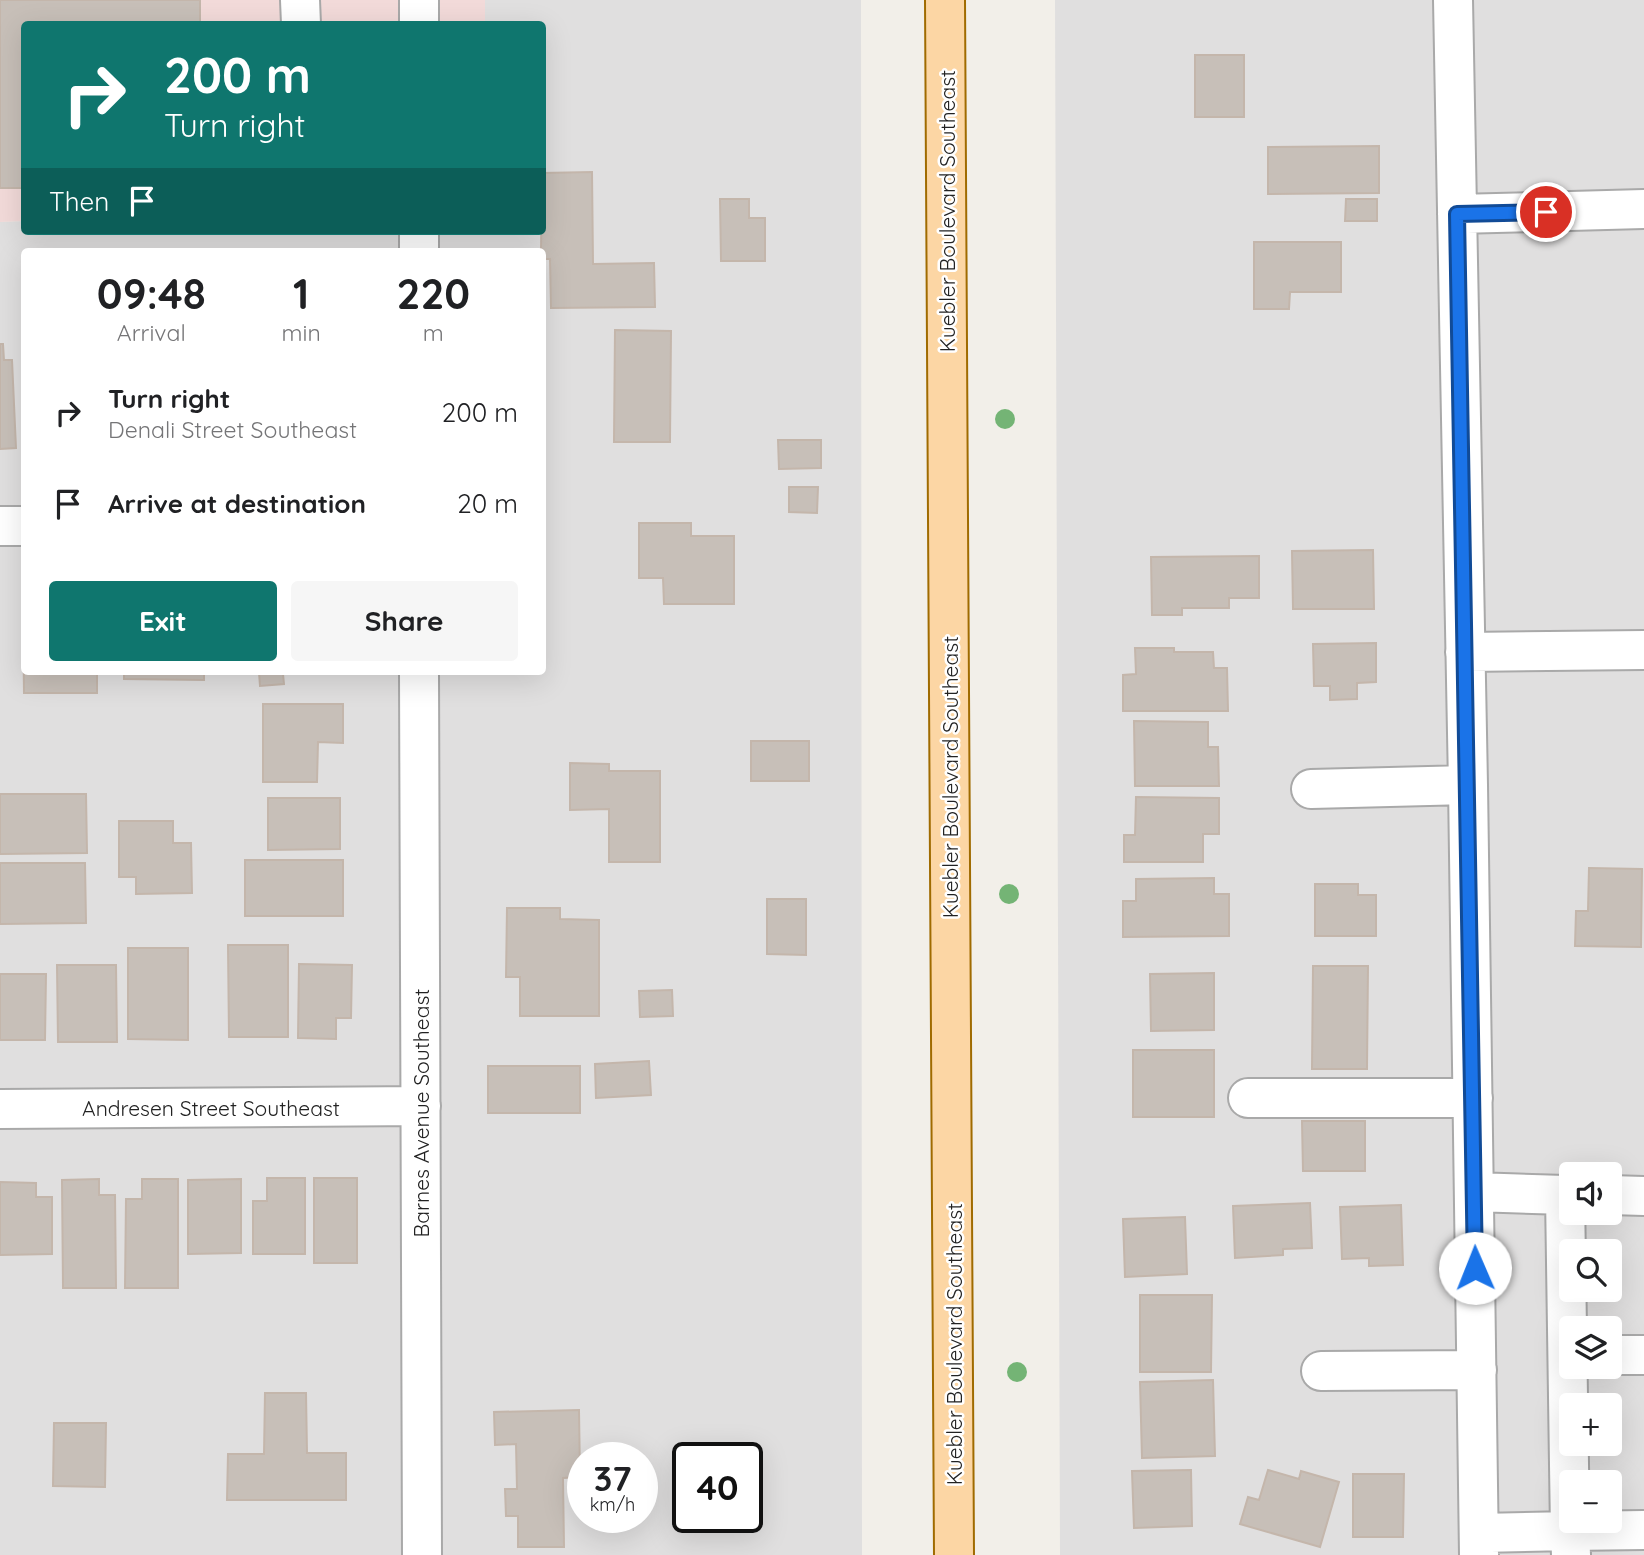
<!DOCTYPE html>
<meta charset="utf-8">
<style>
:root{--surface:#fff;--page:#f6f6f6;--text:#202124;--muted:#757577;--accent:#0f766e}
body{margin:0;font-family:Quicksand,sans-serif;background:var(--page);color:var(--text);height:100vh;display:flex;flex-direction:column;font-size:26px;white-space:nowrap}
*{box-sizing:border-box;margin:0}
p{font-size:23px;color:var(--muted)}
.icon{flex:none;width:38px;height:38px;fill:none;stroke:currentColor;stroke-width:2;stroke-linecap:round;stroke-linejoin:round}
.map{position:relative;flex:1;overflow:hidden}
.details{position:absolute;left:21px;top:248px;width:525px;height:427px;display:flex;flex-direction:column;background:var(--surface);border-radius:7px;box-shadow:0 7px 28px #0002}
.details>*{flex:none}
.banner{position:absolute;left:21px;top:21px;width:525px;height:214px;border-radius:7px;box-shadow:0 7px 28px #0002;background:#0f766e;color:#fff;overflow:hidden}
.controls{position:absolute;left:1559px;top:1162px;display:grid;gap:14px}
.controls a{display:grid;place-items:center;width:63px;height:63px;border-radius:7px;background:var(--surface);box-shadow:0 7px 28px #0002;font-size:35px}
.speed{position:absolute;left:567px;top:1442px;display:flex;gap:14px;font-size:35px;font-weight:700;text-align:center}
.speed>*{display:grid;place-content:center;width:91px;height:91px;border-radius:50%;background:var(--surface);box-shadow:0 7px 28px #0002;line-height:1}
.speed small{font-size:18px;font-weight:400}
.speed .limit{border:4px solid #111;border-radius:10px;background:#fff;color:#111}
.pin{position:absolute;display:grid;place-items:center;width:60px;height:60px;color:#fff;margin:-30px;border:4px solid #fff;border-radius:50%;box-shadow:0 2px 7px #0007}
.me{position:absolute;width:77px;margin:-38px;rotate:359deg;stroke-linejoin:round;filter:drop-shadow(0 0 5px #0008)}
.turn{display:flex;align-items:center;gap:24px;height:147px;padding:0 28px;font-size:32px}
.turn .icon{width:91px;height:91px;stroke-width:2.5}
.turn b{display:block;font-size:49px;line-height:60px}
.then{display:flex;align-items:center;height:66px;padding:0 28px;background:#0003;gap:14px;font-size:26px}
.eta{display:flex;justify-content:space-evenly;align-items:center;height:119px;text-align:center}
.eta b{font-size:42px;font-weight:800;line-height:49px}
.button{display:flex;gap:14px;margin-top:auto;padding:14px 28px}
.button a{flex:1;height:80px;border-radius:7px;background:var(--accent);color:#fff;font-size:28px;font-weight:800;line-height:80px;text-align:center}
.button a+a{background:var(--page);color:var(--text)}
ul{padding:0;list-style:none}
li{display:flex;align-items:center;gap:21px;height:91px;padding:0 28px}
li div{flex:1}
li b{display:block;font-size:26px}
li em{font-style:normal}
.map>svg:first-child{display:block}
.residential{fill:#e0dfdf;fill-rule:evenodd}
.commercial{fill:#f2dad9}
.building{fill:#c7bfb8;stroke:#c4b6ab;stroke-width:2}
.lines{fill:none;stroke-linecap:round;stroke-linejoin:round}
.minor-casing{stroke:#a9a9a9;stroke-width:42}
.major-casing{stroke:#a06b00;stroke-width:42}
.minor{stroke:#fff;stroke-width:38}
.major{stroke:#fcd6a4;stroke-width:38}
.tree{fill:#74b475}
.route-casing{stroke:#114b97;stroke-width:18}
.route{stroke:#1a73e8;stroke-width:12}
.labels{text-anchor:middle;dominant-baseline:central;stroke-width:5;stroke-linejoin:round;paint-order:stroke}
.street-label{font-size:21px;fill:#222;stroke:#fff}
</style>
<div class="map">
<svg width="1644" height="1555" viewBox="0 0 1644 1555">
<rect width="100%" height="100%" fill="#f2efe9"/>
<path class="residential" d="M485,0H861L862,1555H0V222L24,221V231H542V24H485ZM24,252H542V672H24ZM583,1458H642V1517H583ZM688,1458H747V1517H688Z
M1055,0H1644V1555H1060ZM1572,1174H1610V1213H1572ZM1572,1251H1610V1290H1572ZM1572,1328H1610V1367H1572ZM1572,1405H1610V1444H1572ZM1572,1482H1610V1521H1572Z"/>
<path class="commercial" d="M0,0H485V24H24V221L0,222Z"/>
<path class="building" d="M0,0H200V24H24V188H0Z
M1195,55H1244V117H1195Z
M1379,146V193L1268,194V147Z
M592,172L593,264L654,263L655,307L551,308L550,259H542L541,252L542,173Z
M720,199H749V218H765V261H721Z
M1346,199H1377V221H1345Z
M1254,242H1341V292H1290L1289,309H1254Z
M615,330L671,331L670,442H614Z
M0,344H3L4,360H12L16,448L0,449Z
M778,440H821V468L779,469Z
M789,487H818L817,513L789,512Z
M639,523H691V536H734V604H664L663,578H639Z
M1373,550L1374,609H1293L1292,551Z
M1259,556V598H1229V608H1182V615H1152L1151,557Z
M23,606L24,672H97V693H24Z
M1376,643V682L1357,683V699L1330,700V686H1314L1313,644Z
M1135,648H1174V652H1213L1214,668H1227L1228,711H1123V675L1136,674Z
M124,672H204V680L124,679Z
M259,672H323L283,674L284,684L260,686Z
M263,704H343V743L318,742L317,782H263Z
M1134,721L1208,722V747H1218L1219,786H1135Z
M751,741H809V781H751Z
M570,763L609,764V771H660V862H609V809L570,810Z
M0,794H86L87,853L0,854Z
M1136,797L1219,798V834H1203V862H1124V835H1135Z
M268,798H340V849L268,850Z
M119,821H173V843H191L192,893L136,894V877H119Z
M245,860H343V916H245Z
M0,863H85L86,923L0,924Z
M1589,868L1642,869L1641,947L1575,946L1576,911H1588Z
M1214,878V894H1229V936L1123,937V901H1136V879Z
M1315,884H1358V895H1376V936H1315Z
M767,899H806V955L767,954Z
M507,908H560V919L599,920V1016H520V977H506Z
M228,945H288V1037H229Z
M128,948H188V1040L128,1039Z
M299,964L352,965L351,1018H336V1039L298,1038Z
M57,965H116L117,1042H58Z
M1313,966H1368L1367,1069H1312Z
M1214,973V1030L1151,1031L1150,974Z
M0,974H46L45,1040H0Z
M672,990L673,1016L640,1017L639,991Z
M1133,1050H1214V1117H1133Z
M649,1061L651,1095L596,1098L595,1064Z
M488,1066H580V1113H488Z
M1302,1121H1365V1171H1303Z
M267,1178H305V1254H253V1201H267Z
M314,1178H357V1263H314Z
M99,1179V1195H115L116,1288H63L62,1180Z
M142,1179H178V1288H125L126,1199H142Z
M241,1179V1253L188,1254V1180Z
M0,1182L36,1183V1197H52V1254L0,1255Z
M1310,1203L1312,1248L1283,1249V1255L1235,1258L1233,1206Z
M1401,1205L1403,1265L1369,1266V1258L1342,1259L1340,1207Z
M1185,1217L1187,1274L1125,1277L1123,1219Z
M1140,1295H1212L1211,1372H1140Z
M1213,1380L1215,1456L1142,1458L1140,1382Z
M265,1393H306L307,1453H346V1500H227L228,1454H264Z
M579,1410L580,1477L563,1478L564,1547H518V1516H506L505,1489H517L516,1444L495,1445L494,1412Z
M54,1423H106L105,1487L53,1486Z
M1191,1470L1192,1526L1134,1528L1132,1471Z
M1268,1470L1299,1479L1301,1471L1339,1482L1320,1547L1240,1524L1248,1497L1259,1500Z
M1353,1474H1404L1403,1537H1353Z"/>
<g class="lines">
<defs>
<path id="minor" d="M300,0L301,24
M419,0V24
M1453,0L1468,785L1479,1555
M1457,214L1644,209
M419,252V231
M0,526H24
M1465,652L1644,650
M419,672L422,1555
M1311,789L1468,785
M1248,1098H1473
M0,1109L421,1106
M1474,1192L1565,1195L1570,1531L1479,1533
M1610,1195L1644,1196
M1610,1355H1644
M1321,1371L1477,1370
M1571,1555L1570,1531L1644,1530"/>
<path id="major" d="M945,0L954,1555"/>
</defs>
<use href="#minor" class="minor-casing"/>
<use href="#major" class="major-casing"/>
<use href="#minor" class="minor"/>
<use href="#major" class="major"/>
</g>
<g class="tree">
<circle cx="1005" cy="419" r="10"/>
<circle cx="1009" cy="894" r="10"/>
<circle cx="1017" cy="1372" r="10"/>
</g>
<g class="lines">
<defs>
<path id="route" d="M1475,1268L1457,214L1546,212"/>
</defs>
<use href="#route" class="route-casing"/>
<use href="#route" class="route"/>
</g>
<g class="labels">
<g class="street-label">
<text transform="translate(947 211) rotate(-90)">Kuebler Boulevard Southeast</text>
<text transform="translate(950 777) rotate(-90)">Kuebler Boulevard Southeast</text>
<text x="211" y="1108">Andresen Street Southeast</text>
<text transform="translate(421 1113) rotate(-90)">Barnes Avenue Southeast</text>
<text transform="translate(954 1344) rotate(-90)">Kuebler Boulevard Southeast</text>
</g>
</g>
</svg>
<div class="controls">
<a><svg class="icon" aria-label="sound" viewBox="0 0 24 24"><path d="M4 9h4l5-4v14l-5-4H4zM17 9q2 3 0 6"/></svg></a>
<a><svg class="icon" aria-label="search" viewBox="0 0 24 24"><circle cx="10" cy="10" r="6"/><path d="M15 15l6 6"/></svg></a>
<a><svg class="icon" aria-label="layers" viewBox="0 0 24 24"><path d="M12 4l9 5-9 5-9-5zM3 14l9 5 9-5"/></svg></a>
<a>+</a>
<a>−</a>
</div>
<div class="speed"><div>37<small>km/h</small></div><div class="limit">40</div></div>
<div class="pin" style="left:1546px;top:212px;background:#d93025"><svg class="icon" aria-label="arrive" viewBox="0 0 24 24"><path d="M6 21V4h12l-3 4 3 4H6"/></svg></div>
<svg class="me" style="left:1475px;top:1268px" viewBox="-20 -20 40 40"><circle r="19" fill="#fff"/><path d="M0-13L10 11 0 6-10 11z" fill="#1a73e8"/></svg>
<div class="banner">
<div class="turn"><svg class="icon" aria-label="right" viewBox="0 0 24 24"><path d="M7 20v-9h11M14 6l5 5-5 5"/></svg><div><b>200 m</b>Turn right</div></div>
<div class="then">Then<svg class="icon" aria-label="arrive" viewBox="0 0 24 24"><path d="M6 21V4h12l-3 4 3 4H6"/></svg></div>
</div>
<section class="details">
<div class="eta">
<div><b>09:48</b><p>Arrival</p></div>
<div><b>1</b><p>min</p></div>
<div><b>220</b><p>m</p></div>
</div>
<ul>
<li><svg class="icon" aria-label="right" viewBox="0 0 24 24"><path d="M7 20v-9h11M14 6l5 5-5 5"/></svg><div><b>Turn right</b><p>Denali Street Southeast</p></div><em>200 m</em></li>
<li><svg class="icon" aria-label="arrive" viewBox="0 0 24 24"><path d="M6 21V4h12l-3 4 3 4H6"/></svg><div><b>Arrive at destination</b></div><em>20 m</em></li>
</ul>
<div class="button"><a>Exit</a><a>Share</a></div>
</section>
</div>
